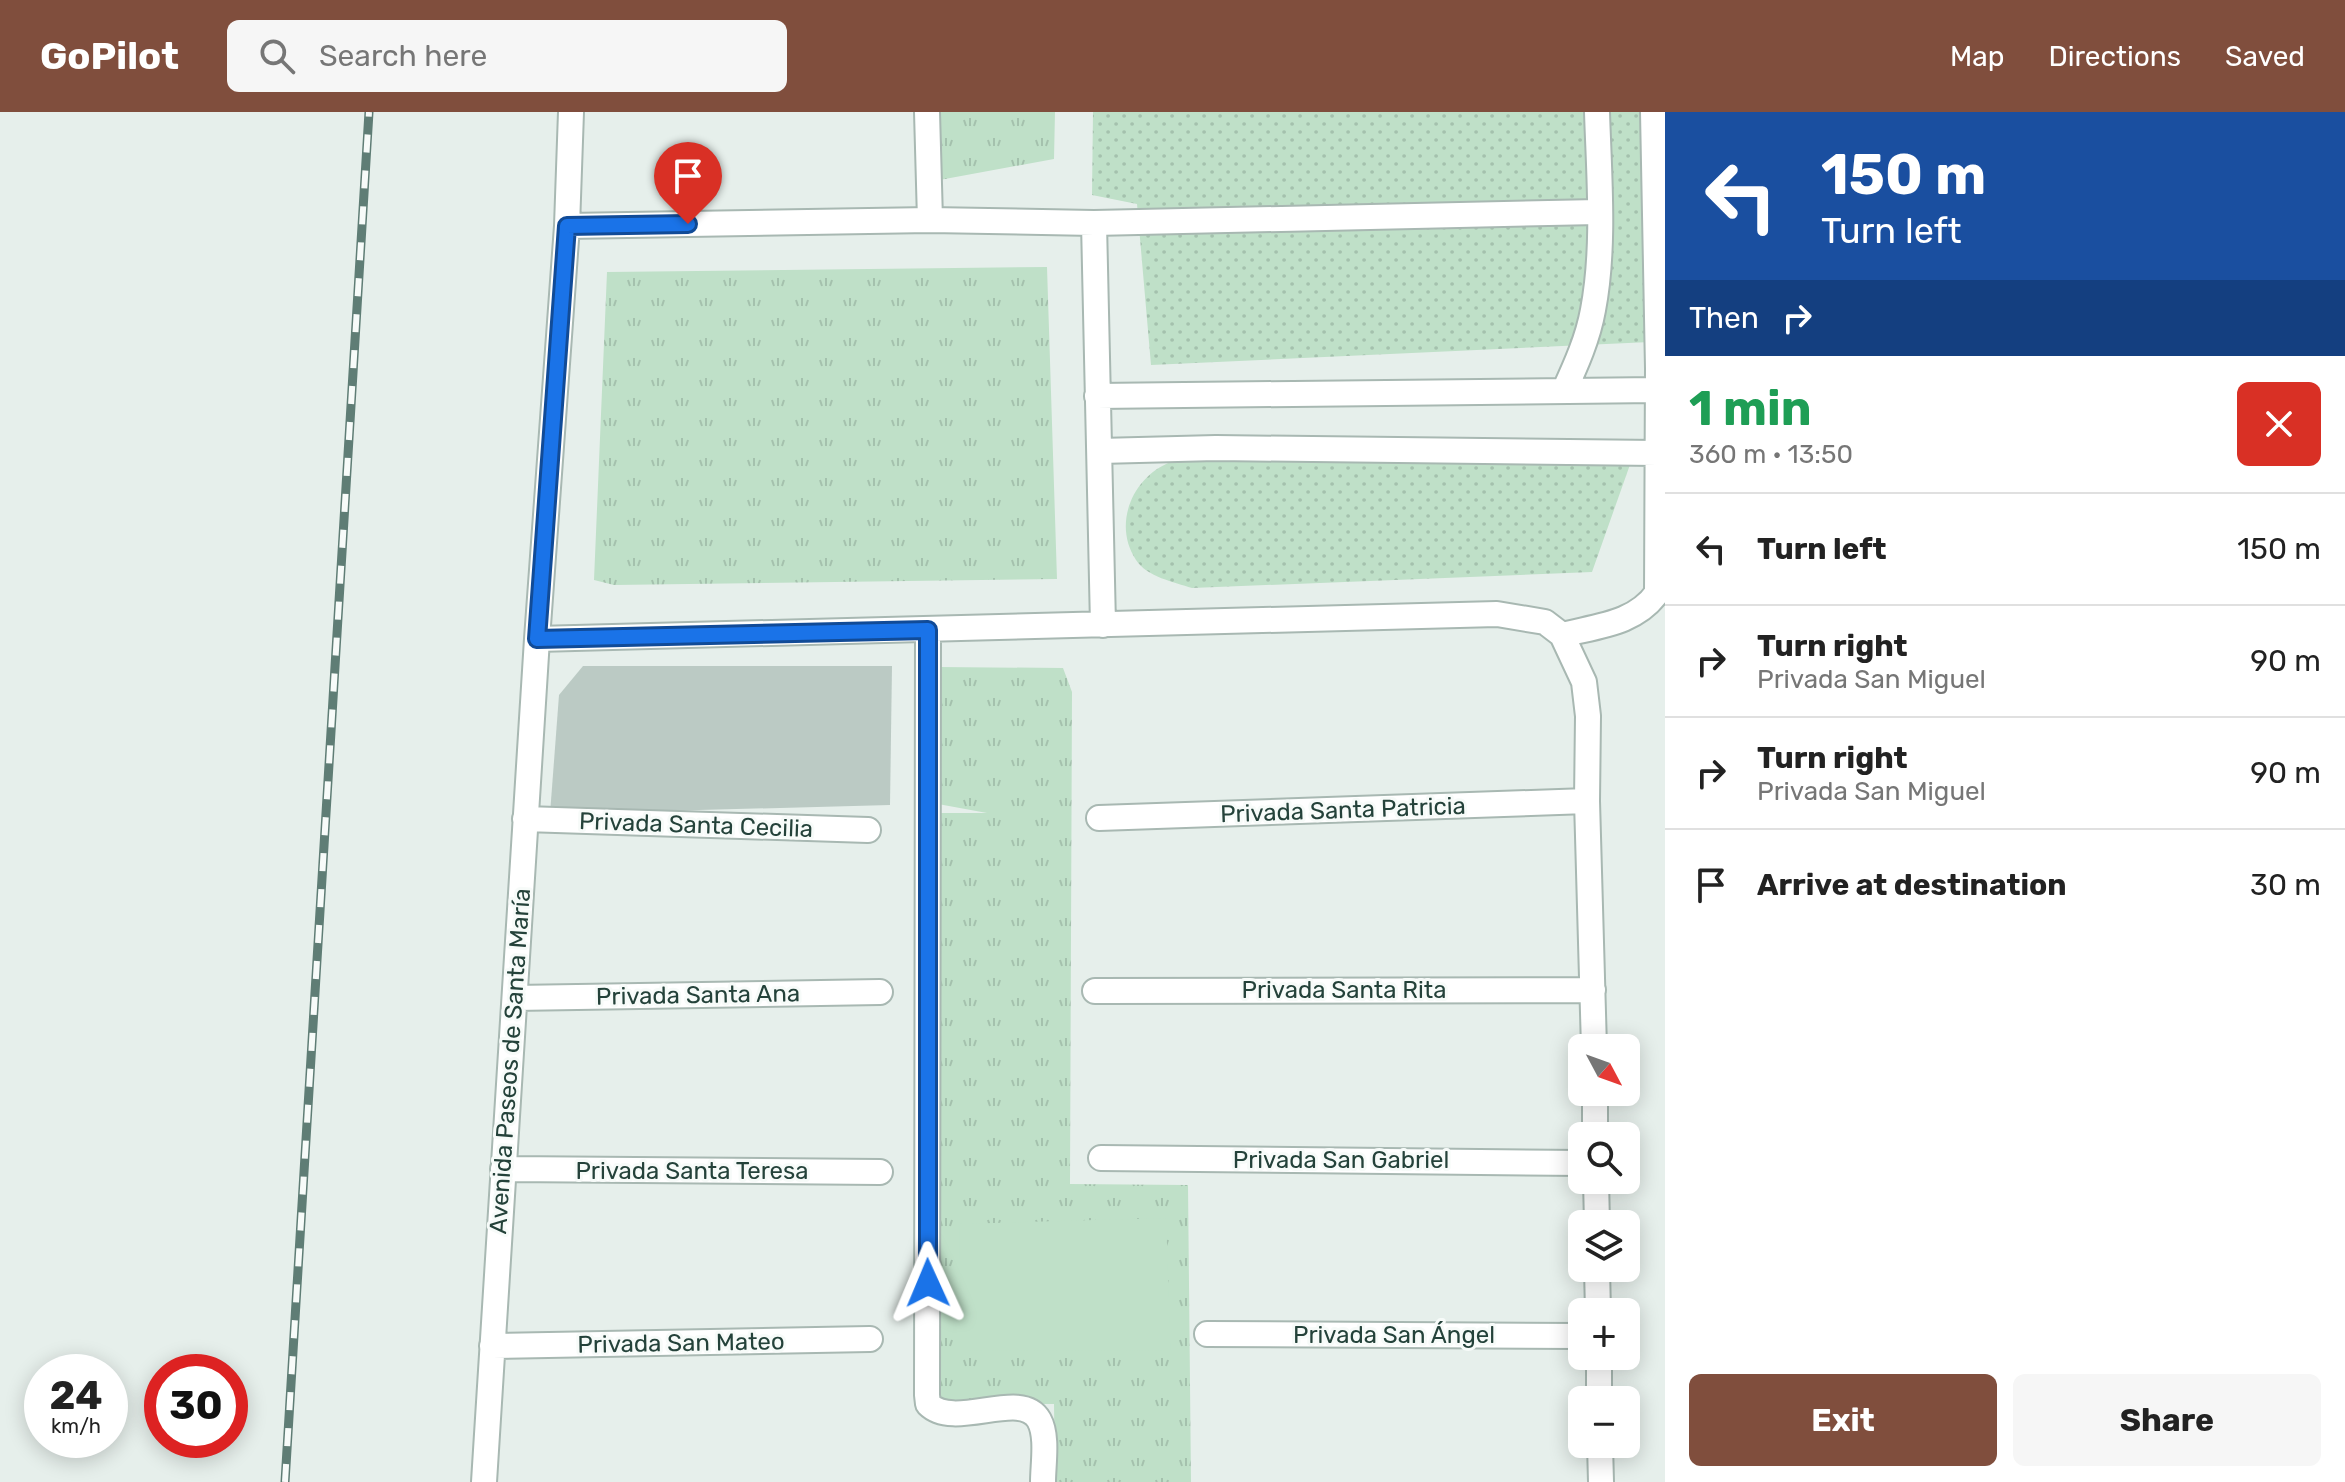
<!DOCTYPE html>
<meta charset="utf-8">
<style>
:root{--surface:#fff;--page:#f6f6f6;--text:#222;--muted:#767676;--line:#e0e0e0;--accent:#804e3d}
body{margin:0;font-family:Rubik,sans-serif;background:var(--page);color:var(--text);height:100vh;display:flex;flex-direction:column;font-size:30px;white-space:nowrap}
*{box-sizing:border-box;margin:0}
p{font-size:26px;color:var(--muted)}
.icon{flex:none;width:44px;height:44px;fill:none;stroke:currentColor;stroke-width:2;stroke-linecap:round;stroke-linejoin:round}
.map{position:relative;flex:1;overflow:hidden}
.side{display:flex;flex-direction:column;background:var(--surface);width:680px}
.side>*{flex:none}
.top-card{background:#1a4fa0;color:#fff;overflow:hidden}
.needle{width:52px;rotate:131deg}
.fabs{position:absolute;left:1568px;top:922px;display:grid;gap:16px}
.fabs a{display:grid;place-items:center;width:72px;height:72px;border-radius:12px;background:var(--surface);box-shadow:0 4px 20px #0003;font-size:40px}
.speed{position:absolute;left:24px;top:1242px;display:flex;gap:16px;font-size:40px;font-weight:700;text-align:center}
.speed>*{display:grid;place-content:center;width:104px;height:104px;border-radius:50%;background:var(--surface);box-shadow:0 4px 20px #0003;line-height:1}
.speed small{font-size:20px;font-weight:400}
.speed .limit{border:12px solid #d22;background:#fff;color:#111}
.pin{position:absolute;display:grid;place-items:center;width:68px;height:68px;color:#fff;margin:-82px -34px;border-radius:50% 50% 50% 0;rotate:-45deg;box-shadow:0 0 8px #0007}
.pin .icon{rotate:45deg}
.me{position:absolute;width:88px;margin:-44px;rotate:359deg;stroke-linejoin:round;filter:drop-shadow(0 0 6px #0008)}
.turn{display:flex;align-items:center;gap:28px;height:168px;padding:0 24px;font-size:36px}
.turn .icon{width:104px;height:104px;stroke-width:2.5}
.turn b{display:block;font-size:56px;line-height:68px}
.then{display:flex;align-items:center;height:76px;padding:0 24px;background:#0003;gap:16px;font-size:30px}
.round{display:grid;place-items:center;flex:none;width:84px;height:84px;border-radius:12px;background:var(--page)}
.headline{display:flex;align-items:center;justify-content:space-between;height:136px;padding:0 24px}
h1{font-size:48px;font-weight:700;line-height:60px;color:#1e9e55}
.primary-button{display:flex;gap:16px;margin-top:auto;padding:16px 24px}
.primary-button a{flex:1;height:92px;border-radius:12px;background:var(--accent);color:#fff;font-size:32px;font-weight:700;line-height:92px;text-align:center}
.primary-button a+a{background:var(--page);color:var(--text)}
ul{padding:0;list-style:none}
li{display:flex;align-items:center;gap:24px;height:112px;padding:0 24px;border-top:2px solid var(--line)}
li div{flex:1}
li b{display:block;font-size:30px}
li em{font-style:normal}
header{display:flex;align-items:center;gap:48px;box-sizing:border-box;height:112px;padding:0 40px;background:var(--accent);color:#fff}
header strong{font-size:38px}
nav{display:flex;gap:44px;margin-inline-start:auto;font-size:28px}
.search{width:560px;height:72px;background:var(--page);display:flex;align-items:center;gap:20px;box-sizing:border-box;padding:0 28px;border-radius:12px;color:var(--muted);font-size:30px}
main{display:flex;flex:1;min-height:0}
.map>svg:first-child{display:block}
.grass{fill:url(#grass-dots)}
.park{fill:url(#park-tufts)}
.pitch{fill:#bfe0c8}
.building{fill:#bbcac4}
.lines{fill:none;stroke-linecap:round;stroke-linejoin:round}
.minor-casing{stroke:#a8b8b2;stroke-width:28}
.minor{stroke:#fff;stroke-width:24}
.rail-casing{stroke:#5f7d75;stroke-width:9}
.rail{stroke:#f7fbf9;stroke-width:6;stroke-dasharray:18;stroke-linecap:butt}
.route-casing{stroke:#114b97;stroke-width:20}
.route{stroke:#1a73e8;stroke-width:14}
.labels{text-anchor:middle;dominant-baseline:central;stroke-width:6;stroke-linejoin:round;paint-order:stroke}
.street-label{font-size:24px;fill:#24423a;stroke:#f7fbf9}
</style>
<header>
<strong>GoPilot</strong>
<div class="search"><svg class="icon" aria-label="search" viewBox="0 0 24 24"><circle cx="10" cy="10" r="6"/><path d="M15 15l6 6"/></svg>Search here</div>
<nav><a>Map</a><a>Directions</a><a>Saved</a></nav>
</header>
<main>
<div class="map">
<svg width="1665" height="1370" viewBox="0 0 1665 1370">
<defs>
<pattern id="grass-dots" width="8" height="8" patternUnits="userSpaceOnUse" patternTransform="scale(2)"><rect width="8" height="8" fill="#bfe0c8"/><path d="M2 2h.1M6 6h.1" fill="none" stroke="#a4c1ad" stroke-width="1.8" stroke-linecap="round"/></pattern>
<pattern id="park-tufts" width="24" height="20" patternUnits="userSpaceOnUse" patternTransform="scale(2)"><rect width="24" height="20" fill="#bfe0c8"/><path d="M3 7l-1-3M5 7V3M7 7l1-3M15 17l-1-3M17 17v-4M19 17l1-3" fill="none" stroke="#a4c1ad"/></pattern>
</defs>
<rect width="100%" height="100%" fill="#e6efeb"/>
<path class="grass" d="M1093,0H1646L1650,230L1151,253L1137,92L1092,83Z
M1603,340L1632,347L1592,460L1192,476C1174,470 1147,465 1136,448C1112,412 1133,364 1171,350Z"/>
<path class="park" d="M934,0H1055L1054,47L934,69Z
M1047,155L1057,467L614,473L594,468L607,160Z
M939,555L1063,556L1072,580L1070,1072L1188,1073L1191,1370H1055L1054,1292H932L937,701H987L938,692Z"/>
<path class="pitch" d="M1166,1106L1171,1238L960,1239L959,1112Z"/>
<path class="building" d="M583,554H892L890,693L550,702L559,583Z"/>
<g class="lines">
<defs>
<path id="minor" d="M927,0L930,108
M1094,111L1598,100
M567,114L571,0
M1564,279C1576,253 1588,226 1593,198C1605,135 1599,64 1597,0
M1097,284L1656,278
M1100,339L1216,336L1657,341
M928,518L927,1283L928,1292C955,1319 1021,1276 1039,1308C1048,1324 1043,1352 1043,1370
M1562,523C1597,514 1635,512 1657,481L1658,256L1653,0
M537,527L1497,502L1545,510L1562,523L1584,570L1588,604L1587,689L1594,936
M1099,706L1587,689
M525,707L868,718
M1095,879L1593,878
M515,886L880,880
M1595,980V1024
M1101,1046L1582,1051
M503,1057L880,1060
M1596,1068L1597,1112
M1597,1156L1598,1200
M1207,1222L1582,1224
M492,1234L870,1227
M1599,1244V1288
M1600,1332L1601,1370
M484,1370L537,527L567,114L930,108L1094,111L1103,513"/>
</defs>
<use href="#minor" class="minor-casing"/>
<use href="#minor" class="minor"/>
<defs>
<path id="rail" d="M285,1370L369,0"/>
</defs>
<use href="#rail" class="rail-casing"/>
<use href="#rail" class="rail"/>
</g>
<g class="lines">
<defs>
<path id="route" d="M688,112L567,114L537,527L928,518V1171"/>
</defs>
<use href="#route" class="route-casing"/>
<use href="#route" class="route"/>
</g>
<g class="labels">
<g class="street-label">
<text transform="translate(1343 698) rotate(-2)">Privada Santa Patricia</text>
<text transform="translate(696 713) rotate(2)">Privada Santa Cecilia</text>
<text x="1344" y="878">Privada Santa Rita</text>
<text transform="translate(698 883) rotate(-1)">Privada Santa Ana</text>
<text transform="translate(510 949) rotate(-86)">Avenida Paseos de Santa María</text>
<text x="1341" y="1048">Privada San Gabriel</text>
<text x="692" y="1059">Privada Santa Teresa</text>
<text x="1394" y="1223">Privada San Ángel</text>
<text transform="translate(681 1231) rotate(-1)">Privada San Mateo</text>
</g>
</g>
</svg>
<div class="fabs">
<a><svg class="needle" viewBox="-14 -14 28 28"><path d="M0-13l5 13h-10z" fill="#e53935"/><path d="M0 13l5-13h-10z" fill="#767676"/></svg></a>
<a><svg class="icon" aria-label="search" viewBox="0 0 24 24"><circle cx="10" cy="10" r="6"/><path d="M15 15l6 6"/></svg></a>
<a><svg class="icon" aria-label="layers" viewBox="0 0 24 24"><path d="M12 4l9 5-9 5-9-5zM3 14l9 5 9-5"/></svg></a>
<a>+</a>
<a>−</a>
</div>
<div class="speed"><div>24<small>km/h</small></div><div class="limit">30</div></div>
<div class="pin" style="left:688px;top:112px;background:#d93025"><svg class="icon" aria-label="arrive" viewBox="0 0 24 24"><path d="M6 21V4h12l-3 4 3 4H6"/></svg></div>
<svg class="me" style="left:928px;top:1171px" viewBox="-20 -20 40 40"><path d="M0-17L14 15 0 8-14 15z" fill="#1a73e8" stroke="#fff" stroke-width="4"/></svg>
</div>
<section class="side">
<div class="top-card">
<div class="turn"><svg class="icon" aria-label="left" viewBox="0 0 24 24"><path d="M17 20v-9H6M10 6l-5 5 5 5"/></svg><div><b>150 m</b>Turn left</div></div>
<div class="then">Then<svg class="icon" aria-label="right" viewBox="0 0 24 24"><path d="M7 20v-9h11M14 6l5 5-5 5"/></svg></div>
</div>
<div class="headline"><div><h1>1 min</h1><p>360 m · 13:50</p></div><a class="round" style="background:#d93025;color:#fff"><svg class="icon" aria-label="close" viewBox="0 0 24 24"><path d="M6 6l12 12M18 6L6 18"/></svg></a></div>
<ul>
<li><svg class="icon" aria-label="left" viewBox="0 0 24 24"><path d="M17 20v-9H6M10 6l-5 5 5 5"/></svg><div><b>Turn left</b></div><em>150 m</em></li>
<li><svg class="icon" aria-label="right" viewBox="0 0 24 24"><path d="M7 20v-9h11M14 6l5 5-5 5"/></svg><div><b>Turn right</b><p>Privada San Miguel</p></div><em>90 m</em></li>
<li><svg class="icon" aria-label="right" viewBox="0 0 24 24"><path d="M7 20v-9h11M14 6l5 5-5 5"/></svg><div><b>Turn right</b><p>Privada San Miguel</p></div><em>90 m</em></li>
<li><svg class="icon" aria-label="arrive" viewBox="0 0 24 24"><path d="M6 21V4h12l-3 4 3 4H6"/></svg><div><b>Arrive at destination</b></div><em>30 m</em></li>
</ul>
<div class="primary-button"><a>Exit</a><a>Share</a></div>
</section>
</main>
